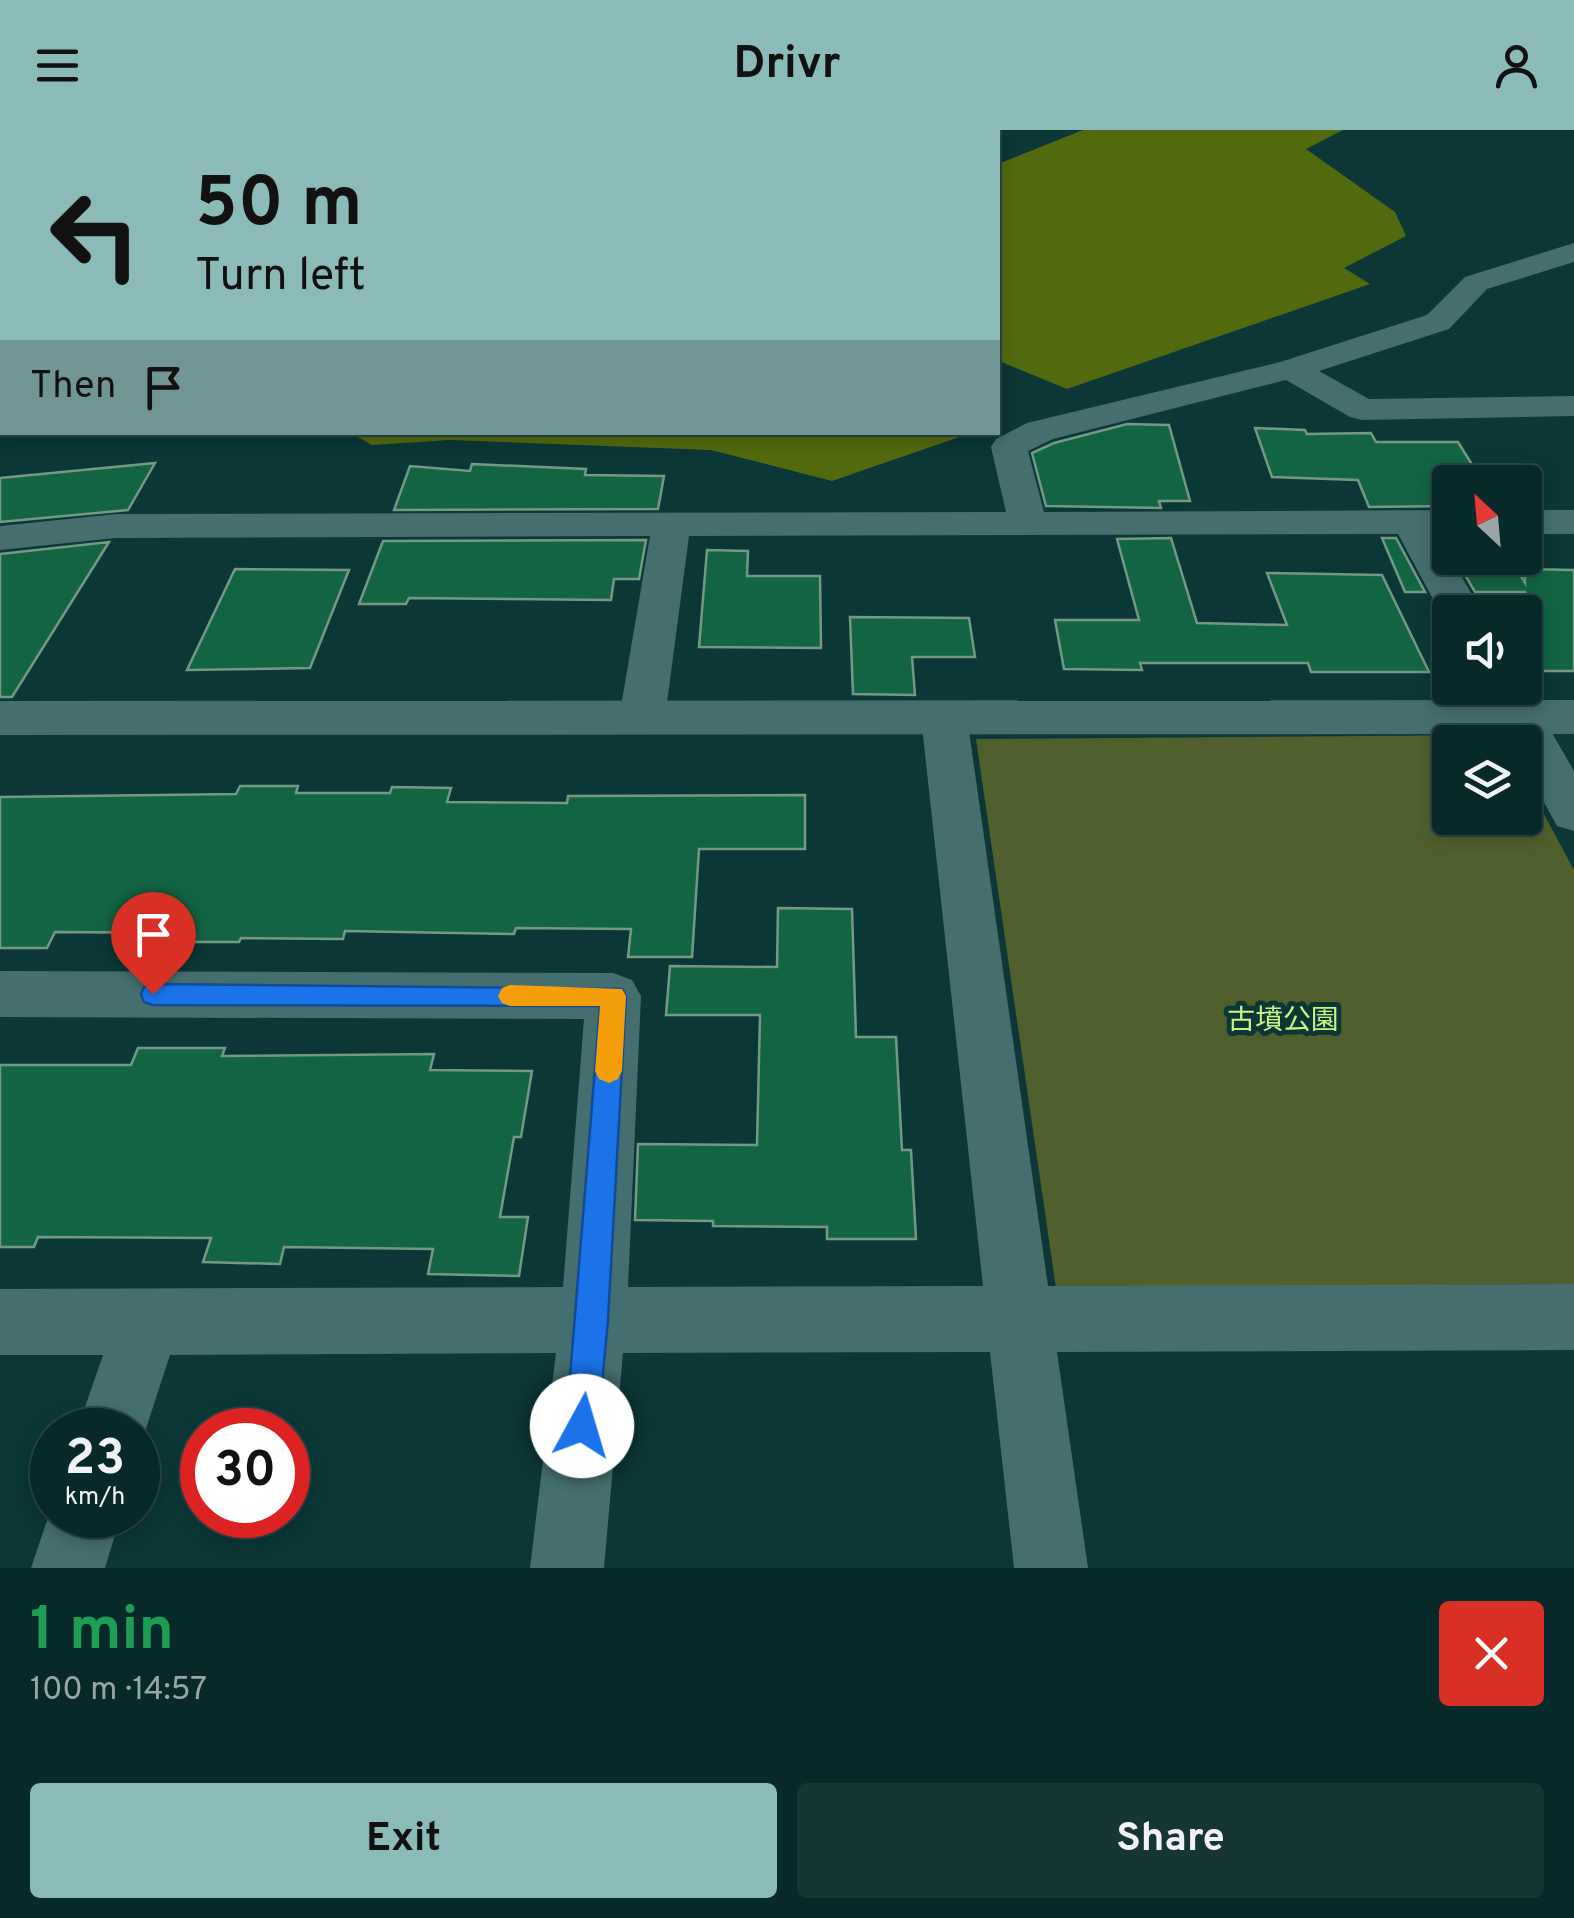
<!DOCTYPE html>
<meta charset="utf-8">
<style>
:root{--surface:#082929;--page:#163535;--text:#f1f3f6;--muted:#98a6a8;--line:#294546;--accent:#8bbbb9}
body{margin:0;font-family:Overpass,"Noto Sans JP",sans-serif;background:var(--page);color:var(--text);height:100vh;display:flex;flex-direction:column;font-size:38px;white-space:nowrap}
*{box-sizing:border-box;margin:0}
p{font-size:32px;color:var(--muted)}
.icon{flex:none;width:55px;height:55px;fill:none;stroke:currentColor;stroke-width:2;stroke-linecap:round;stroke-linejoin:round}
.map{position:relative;height:1438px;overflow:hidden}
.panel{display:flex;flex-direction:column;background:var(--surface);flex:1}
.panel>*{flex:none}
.top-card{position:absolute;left:0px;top:0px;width:1000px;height:305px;box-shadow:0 5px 15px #0003,0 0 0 2px var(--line);background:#8bbbb9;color:#111;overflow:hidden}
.needle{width:65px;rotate:334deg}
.controls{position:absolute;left:1432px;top:335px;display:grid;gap:20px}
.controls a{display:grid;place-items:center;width:110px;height:110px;border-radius:10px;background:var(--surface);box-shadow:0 5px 15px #0003,0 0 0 2px var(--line);font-size:50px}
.speed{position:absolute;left:30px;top:1278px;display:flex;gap:20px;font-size:50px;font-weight:700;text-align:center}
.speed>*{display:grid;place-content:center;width:130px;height:130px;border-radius:50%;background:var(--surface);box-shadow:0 5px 15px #0003,0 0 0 2px var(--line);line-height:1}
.speed small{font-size:25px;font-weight:400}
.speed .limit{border:15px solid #d22;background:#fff;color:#111}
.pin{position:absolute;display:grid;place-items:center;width:85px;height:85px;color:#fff;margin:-102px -42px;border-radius:50% 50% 50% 0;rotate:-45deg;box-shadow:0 0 10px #0007}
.pin .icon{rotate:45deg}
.me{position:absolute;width:110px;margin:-55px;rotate:6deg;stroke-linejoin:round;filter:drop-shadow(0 0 8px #0008)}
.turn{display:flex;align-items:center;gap:35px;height:210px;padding:0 30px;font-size:45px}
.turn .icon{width:130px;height:130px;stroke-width:2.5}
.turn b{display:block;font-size:70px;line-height:85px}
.then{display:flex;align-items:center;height:95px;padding:0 30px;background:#0003;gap:20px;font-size:38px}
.round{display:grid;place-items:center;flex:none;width:105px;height:105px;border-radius:10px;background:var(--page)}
.headline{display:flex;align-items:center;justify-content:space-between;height:170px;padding:0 30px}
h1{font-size:60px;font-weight:700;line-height:75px;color:#1e9e55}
.cta{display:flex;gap:20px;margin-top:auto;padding:20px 30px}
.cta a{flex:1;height:115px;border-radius:10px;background:var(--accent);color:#111;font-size:40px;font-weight:700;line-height:115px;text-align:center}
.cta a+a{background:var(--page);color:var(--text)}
header{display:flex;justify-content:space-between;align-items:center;height:130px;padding:0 30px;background:var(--accent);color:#111;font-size:45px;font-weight:700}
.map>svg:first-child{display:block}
.green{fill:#4f602c}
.forest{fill:#516a0d}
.building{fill:#136442;stroke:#769785;stroke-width:2.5}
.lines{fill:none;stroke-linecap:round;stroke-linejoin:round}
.street{fill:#456e6e;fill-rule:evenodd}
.secondary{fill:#456e6e;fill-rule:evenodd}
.route{fill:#1a73e8;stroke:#114b97;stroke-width:2.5}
.slow{fill:#f59e0b}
.labels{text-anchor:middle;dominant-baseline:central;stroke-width:10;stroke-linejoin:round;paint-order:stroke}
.park-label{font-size:28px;fill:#cbf382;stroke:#0b3737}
</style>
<header><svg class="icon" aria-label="menu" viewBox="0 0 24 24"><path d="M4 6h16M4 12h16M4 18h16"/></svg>Drivr<svg class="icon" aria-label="person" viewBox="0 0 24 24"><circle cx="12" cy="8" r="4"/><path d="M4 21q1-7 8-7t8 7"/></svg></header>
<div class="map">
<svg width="1574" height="1438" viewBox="0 0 1574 1438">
<rect width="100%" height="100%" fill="#0b3737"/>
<path class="green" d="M1502,605L1505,612H1450V688H1525V649L1574,740V1154L1056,1158L976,609Z"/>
<path class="forest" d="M1083,0H1343L1306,19L1395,82L1406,106L1344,138L1370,154L1067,259L999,231L998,293V34Z
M351,303H971L832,351L711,320L449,310L372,315Z"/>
<path class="building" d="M1127,294L1169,295L1190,371H1159L1161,378L1046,376L1032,323L1054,313Z
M1255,298L1305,300L1307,304L1371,303L1376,312H1458L1483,352H1450V376L1369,377L1358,350L1272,347Z
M155,333L128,380L0,392V348Z
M472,334L586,339L585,345L664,346L658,379L394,380L410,336L470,341Z
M1171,408L1197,493L1287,495L1267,443L1382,445L1429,542H1311L1308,533H1140L1142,540L1064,539L1055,490H1139L1117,409Z
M1382,408H1396L1425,462H1405Z
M646,410L639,449H614L611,470L409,468L406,474H359L383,411Z
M109,412L12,567H0V424Z
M707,420L748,421L747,446H820L821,518L699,517Z
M1455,428H1510L1525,453V439L1574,440V541H1525V462H1475Z
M235,439L349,440L310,538L187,540Z
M850,487L969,488L975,527H912L915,565L853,564Z
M240,656H298L296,663H390L392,657L451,658L447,672L567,673L568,666L805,665V719H699L692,827H628L631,799L516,798L514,804L345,801L343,809L241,808L239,812H176L180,803L55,802L47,818H0V667L236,664Z
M778,778L852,779L856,907H896L902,1020H911L916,1109H827V1097L713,1096V1091L635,1090L638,1014L757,1015L760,885H666L670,836L777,837Z
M138,918H225L222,926L434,924L430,940L532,941L521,1007H514L500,1087H528L519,1146L428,1144L433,1119L284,1117L280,1134L203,1132L211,1108L38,1107L34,1117H0V935H131Z"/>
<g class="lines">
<path class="street" d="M1574,113V132L1487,159L1449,199L1319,241L1369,269L1574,266V286L1362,290L1350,287L1286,250L1053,309L1028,321L1044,382L1450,380V404H1437L1482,482H1450V492L1440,482L1398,404L689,406L665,588L658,599L642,604L626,599L619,588L650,406L116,408L0,420V396L116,384L1006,382L991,317L996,309L1027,293L1280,232L1427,185L1465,147Z
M1525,380H1574V404H1525Z
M1525,556L1574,641V701L1557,696L1525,638V612H1511L1482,558Z
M944,571L960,576L967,587L1048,1156L1574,1154V1220L1057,1222L1088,1438H1014L990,1222L623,1223L604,1438H530L556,1223L170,1225L138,1323V1300H77L103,1225H0V1159L563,1157L584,889L0,887V841L613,843L632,850L641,866L628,1157L983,1156L921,587L928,576Z
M52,1376V1385H121L105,1438H31Z"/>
<path class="secondary" d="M1574,570V604L0,605V571Z"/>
</g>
<path class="route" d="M153,854L622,859L626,866L608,1190L598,1296L593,1307L582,1312L571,1307L566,1296L600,876L153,875L144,872L141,864L144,857Z"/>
<path class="slow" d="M510,855L622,859L626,866L622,941L618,949L609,953L599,949L595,941L600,876H510L502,873L498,866L502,858Z"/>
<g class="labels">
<g class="park-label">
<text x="1283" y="892">古墳公園</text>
</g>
</g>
</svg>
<div class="controls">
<a><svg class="needle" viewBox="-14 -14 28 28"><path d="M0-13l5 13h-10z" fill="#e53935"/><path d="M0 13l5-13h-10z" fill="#98a6a8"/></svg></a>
<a><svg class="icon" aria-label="sound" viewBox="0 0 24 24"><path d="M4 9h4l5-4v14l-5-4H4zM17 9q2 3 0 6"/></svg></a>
<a><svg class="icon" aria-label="layers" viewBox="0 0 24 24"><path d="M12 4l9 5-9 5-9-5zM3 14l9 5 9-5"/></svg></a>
</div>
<div class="speed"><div>23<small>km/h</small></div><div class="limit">30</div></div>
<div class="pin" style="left:153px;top:864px;background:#d93025"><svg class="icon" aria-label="arrive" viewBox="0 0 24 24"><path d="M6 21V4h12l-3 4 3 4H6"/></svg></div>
<svg class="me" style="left:582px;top:1296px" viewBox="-20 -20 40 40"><circle r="19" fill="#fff"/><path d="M0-13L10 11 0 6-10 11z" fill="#1a73e8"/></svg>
<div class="top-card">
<div class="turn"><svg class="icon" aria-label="left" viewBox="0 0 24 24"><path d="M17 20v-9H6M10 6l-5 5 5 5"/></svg><div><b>50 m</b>Turn left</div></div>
<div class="then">Then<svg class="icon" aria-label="arrive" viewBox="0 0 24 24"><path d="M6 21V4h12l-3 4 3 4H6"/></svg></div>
</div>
</div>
<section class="panel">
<div class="headline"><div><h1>1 min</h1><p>100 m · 14:57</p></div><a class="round" style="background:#d93025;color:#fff"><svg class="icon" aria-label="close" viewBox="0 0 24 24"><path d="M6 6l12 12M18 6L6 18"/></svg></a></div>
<div class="cta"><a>Exit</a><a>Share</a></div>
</section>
